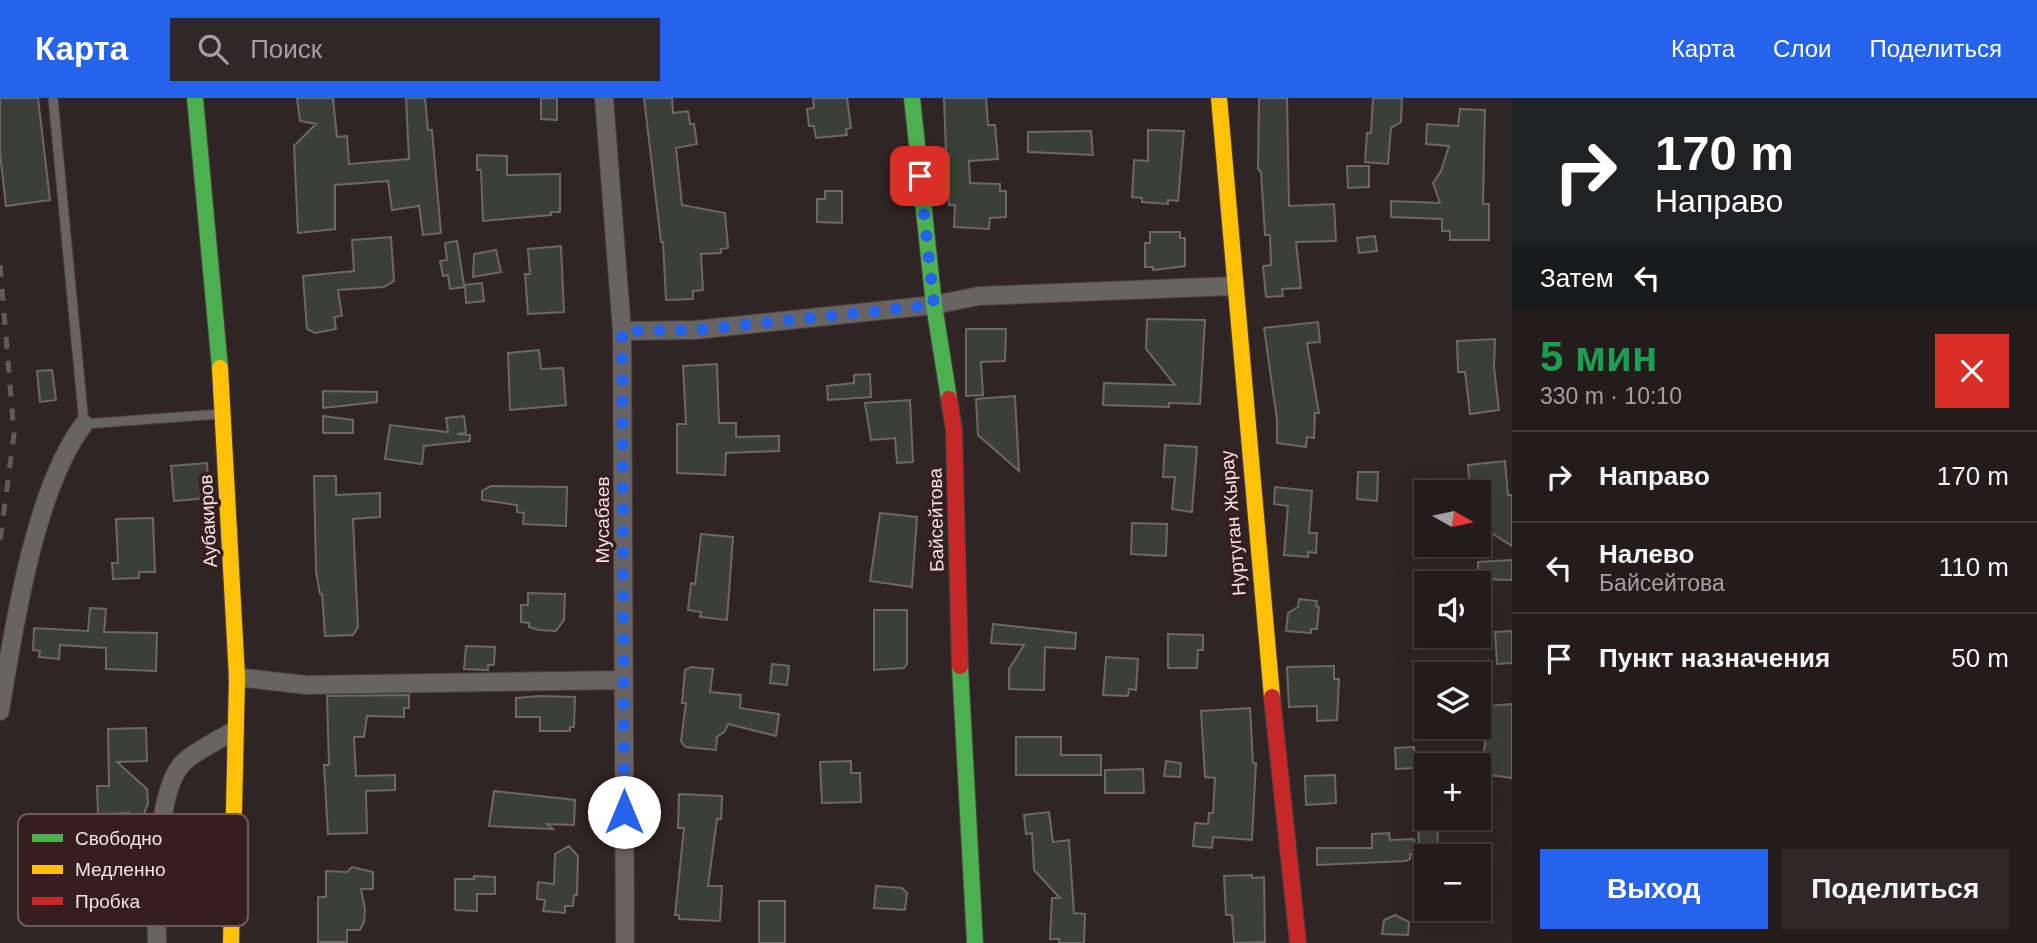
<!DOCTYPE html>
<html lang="ru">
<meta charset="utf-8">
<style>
:root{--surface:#241b1b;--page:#302828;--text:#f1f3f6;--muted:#a3a1a3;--line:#41393a;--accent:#2563eb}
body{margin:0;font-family:Arial,sans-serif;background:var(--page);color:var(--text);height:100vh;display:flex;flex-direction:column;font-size:26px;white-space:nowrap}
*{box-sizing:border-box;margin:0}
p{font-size:23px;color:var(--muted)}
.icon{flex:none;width:38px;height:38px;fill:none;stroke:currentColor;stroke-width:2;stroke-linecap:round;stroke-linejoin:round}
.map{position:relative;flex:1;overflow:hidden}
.panel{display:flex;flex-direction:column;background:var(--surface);width:525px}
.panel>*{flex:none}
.hud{background:#202124;color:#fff;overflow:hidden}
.needle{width:46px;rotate:99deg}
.buttons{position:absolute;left:1414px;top:382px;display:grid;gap:14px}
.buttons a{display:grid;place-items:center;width:77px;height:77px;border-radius:0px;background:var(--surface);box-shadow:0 7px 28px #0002,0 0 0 2px var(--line);font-size:35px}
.pin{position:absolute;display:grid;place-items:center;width:60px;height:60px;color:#fff;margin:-30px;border-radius:14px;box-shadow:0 4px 10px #0006}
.me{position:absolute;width:77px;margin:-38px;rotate:0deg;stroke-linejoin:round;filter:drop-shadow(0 0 5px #0008)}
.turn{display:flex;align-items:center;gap:24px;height:147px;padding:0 28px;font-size:32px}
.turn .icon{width:91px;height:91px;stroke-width:2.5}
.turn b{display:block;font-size:49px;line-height:60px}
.then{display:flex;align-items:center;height:66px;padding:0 28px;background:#0003;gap:14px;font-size:26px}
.round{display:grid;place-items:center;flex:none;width:74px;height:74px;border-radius:0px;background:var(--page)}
.summary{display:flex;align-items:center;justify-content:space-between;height:119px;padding:0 28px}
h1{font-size:42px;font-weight:700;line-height:52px;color:#1e9e55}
.cta{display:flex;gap:14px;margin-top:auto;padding:14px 28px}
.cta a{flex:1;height:80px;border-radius:0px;background:var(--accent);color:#fff;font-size:28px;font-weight:700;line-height:80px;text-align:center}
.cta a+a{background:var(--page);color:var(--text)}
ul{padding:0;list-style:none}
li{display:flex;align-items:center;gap:21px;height:91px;padding:0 28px;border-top:2px solid var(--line)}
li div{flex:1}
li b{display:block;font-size:26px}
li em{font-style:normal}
header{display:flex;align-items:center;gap:42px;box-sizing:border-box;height:98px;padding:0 35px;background:var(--accent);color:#fff}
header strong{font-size:33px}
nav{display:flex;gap:38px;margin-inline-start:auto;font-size:24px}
.search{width:490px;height:63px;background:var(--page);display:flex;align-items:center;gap:18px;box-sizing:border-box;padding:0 24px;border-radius:0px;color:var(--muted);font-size:26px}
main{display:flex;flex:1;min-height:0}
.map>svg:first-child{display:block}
.building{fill:#3c3f37;stroke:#6a6965;stroke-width:2}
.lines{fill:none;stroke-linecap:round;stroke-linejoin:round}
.lane-casing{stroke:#4b4040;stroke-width:11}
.street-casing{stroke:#4b4040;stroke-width:20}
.fast-casing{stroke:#4b4040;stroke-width:18}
.slow-casing{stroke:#4b4040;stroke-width:18}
.jam-casing{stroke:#4b4040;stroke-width:18}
.lane{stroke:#696464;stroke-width:9}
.street{stroke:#696464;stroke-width:18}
.fast{stroke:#4caf50;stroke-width:16}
.slow{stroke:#ffc107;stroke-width:16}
.jam{stroke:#c62828;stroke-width:16}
.rail{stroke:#635b5b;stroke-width:5;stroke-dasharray:12 12;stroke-linecap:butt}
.route{stroke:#2563eb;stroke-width:12;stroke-dasharray:0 21.6}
.labels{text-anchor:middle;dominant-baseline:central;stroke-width:7;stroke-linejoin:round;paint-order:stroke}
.street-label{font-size:19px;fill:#f5e3e4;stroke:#361e20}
.key{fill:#361e20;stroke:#6f595b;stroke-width:2}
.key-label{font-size:19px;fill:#f5e3e4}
</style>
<header>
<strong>Карта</strong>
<div class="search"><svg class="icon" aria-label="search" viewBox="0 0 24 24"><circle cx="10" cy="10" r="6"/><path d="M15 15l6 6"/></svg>Поиск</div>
<nav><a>Карта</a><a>Слои</a><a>Поделиться</a></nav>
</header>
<main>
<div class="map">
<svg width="1512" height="845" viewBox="0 0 1512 845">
<rect width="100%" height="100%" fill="#302424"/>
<path class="building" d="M0,0H38L50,102L6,108L0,55Z
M297,0H333L337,39L347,38L349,66L409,61L406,0H425L428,32H432L441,135L423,137L419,108L392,112L388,83L335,87V131L298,135L294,48L316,26L300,23Z
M541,0H557V22L541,21Z
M644,0H672L673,15L688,13L690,26H694L697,46L676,50L682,107L725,115L728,150L721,151V155L701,156L703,192L693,193V201L666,202L663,144H661Z
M813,0H847L851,30L846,31L847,37L816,40L814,28H809L807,11L814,10Z
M944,0H986L988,27H995L998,61L969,63L970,85L1000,86V93H1006V119L990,120L989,131L954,129L955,107H949L947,80Z
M1259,0H1287L1289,108L1334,106L1336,143L1296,144L1301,190L1282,191L1283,198L1266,199L1263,168L1271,167L1270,137H1265L1261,74L1258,71Z
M1373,0H1402L1401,24L1391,30L1388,66L1365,64L1367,35H1371Z
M1460,11L1485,12L1483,106H1489V142H1450V133H1442V121L1391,119V103L1440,105L1433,85L1441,73L1449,48L1426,46L1427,26L1458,28Z
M1148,32L1184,33L1178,103L1168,102V106L1142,104V100L1132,99L1134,62L1148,63Z
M1091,33L1093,57L1028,54V34Z
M477,57L507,58V77L560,76V114H551V117L483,123L481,72H477Z
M1347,68H1369V89L1348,90Z
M825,93H842V125L817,124V101H825Z
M1150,134H1180V140H1185V168L1153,172V169H1145V145H1150Z
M1375,138L1377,153L1359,155L1357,140Z
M391,139L394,183L384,189L338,192L342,218L334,219L336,231L315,235L307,231L303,178L354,173L352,142Z
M457,143L464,187L482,185L484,203L466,205L465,189L450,191L448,177L443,178L440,163L447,162L445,145Z
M561,148L564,214L528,216L525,176H530L528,151Z
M496,152L501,174L473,179L474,156Z
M1147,221L1205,222L1200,306L1169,305V309L1103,307L1104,285L1175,287L1146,251Z
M1318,224L1320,244L1307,245L1319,315H1315L1314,340L1307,339L1306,349L1277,345V322L1264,230Z
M966,231H1006L1005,263L981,264L983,297L966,298Z
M1495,241L1494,269L1499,312L1470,316L1465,274H1458L1457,243Z
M539,252L541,271L563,270L566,307L510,312L508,255Z
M717,266L719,325H736V339L779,338V353L726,355L725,377L677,375V326H686L683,268Z
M52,272L56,302L40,304L37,273Z
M870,276L871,299L828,302L827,288L854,285V277Z
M323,293L377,294V304L323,310Z
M1015,298L1019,373L978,337L976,301Z
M910,302L913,364L897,365L895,340L871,342L865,305Z
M323,318L353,322V335H323Z
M464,318L466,335L457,336L470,337V343L424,348L422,366L385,361L390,327L448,334L446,320Z
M1165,347L1197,349L1192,414L1172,411L1175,379H1163Z
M1505,363L1508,397H1512V448L1487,432L1486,395L1470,394L1468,367Z
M207,365L209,400L174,403L171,368Z
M1358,374H1378L1377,403L1357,401Z
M314,378H336V397L380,395V419L353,421L358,529L353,537L325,538L322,496H320L316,474Z
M491,388L567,389L566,428L523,426L524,415L517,414V407L482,402V393Z
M1275,389L1312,393L1309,435H1317L1316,455L1308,454V459L1284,457L1288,408L1274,406Z
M880,415L917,419L912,489L870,483Z
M153,420L155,474H139V480L113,481L112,465H118L116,421Z
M1132,425L1167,426L1166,458L1131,456Z
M701,436L733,439L727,522L700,519L701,514L688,512L691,485L695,486Z
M1512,462V482L1478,481V464Z
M528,495L565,496L564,522L556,533L539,532L529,529V525L521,524V507H528Z
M1299,501L1317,503L1316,508L1319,509L1317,531H1311V535L1286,533L1288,515L1298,509Z
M90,510L106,511L104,534L157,535L156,573L106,571V550L60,547L59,561L39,559L40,553L33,552L34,530L88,533Z
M874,512H907V566L904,570L874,572Z
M993,526L1076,535L1075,551L1045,549L1044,592L1009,591V571L1024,547L991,545Z
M1512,533V565L1497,566L1495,534Z
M1168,536L1203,537V552H1198L1197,570H1168Z
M466,548L495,549L494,567H488V572L464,571Z
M1106,559L1138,561L1136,592L1129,591L1128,598L1103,597Z
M772,566L789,568L787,587L770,585Z
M1334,568V581H1339L1337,622L1317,623V608L1289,609L1287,569Z
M691,569L713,571L710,594L741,597L740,610L779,616L776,638L728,626L725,633L717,639L716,652L685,649L681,643L686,605H682L685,572Z
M409,597V610H404V619L367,618L364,639H354L356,678L395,677V692L366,693L367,735L328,736L324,667H329L327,598Z
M540,598L575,599L574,629H570V633H540V619H516V600Z
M1512,606V680L1481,676L1487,630H1479V609Z
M1250,610L1253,665H1256L1252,742L1213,739L1212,750L1193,748L1195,725L1208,726L1209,715H1213L1215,680L1205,679L1201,613Z
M146,630L147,663L117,664L147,691L148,706L145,713L147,731L132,733L130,715L98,716L97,688H109L108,631Z
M1016,639H1061V657H1101V677H1016Z
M1414,649L1415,670L1396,671L1395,650Z
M851,663V675H860L861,704L822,705L820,664Z
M1166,663L1181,665L1180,679L1164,678Z
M1143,671L1144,695H1105V672Z
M1335,677L1336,705L1306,707L1305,678Z
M494,693L575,702L574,727L547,726L553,731L489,728Z
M679,696L722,698L721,721H717L708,788H722L720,823L679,821V817H675L684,730H678Z
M1049,714L1053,744L1069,742L1074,815L1085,816L1084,845H1059V841H1050L1052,800H1060L1034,772L1032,735L1026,736L1024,717Z
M1428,724H1437L1438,745L1419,747L1418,725Z
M1389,735L1390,742L1414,741L1415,756H1410V761L1406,763L1317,767V750H1372V736Z
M569,748L578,758L577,797H574L573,808H565V815L543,813L545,802L537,801L538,784L554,786L555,756Z
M352,769L373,774V791H361L365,811L364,824L360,832H347V844H318V799H326V773L347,774Z
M1252,777V780L1264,779L1265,844L1234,845L1232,817H1226L1224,778Z
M474,778L495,779V796H477V813L455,812V781H474Z
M876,788L902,790L907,795L905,812L874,810Z
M759,803H785V845H759Z
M1395,817L1409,824L1408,837L1382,836L1384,822Z"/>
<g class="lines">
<defs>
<path id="lane" d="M53,0L84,326L220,316"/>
<path id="street" d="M604,0L622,233L625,845
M622,233L695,232L934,207L979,198L1234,188
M237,579L306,587L624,582
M0,613C13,533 35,389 84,326
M160,751L233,750
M157,845C156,805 154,689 185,663C199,651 219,642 235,632"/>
<path id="fast" d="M195,0L220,270
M912,0L934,207L949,301
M960,568L975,845"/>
<path id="slow" d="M1219,0L1272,599
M220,270L237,579L231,845"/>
<path id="jam" d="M949,301L954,332L960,568
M1272,599L1298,845"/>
</defs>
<use href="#lane" class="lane-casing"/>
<use href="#street" class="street-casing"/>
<use href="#fast" class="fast-casing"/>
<use href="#slow" class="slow-casing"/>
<use href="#jam" class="jam-casing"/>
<use href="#lane" class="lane"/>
<use href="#street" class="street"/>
<use href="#fast" class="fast"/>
<use href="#slow" class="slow"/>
<use href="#jam" class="jam"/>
<path class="rail" d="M0,167L14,336L0,444"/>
</g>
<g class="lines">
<path class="route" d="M624,714L622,233L695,232L934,207L920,78"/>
</g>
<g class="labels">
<g class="street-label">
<text transform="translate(602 422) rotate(-90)">Мусабаев</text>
<text transform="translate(936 422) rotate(-91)">Байсейтова</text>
<text transform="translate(208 423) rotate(-93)">Аубакиров</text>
<text transform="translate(1233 425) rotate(-95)">Нуртуган Жырау</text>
</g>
</g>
<rect x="18" y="716" width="230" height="112" rx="10" class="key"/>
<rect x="32" y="736" width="31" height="8" fill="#4caf50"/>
<rect x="32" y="767" width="31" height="9" fill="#ffc107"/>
<rect x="32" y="799" width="31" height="8" fill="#c62828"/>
<g class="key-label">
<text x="75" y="747">Свободно</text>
<text x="75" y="778">Медленно</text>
<text x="75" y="810">Пробка</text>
</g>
</svg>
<div class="buttons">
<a><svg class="needle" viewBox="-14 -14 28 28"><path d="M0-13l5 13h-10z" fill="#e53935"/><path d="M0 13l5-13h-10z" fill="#a3a1a3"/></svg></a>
<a><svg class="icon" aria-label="sound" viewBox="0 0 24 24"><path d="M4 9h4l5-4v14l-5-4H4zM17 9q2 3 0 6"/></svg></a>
<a><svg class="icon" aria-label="layers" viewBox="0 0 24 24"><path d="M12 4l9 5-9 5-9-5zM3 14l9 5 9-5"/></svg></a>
<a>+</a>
<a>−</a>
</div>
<div class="pin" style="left:920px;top:78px;background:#d93025"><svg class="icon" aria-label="arrive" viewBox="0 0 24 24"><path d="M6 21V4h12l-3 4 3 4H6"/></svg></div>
<svg class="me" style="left:624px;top:714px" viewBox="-20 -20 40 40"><circle r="19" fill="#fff"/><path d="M0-13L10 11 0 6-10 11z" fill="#2563eb"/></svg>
</div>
<section class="panel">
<div class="hud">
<div class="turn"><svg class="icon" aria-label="right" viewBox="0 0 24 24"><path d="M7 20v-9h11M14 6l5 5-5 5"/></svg><div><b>170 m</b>Направо</div></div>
<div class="then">Затем<svg class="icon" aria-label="left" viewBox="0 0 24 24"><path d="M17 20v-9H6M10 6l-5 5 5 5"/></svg></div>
</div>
<div class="summary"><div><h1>5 мин</h1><p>330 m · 10:10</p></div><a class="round" style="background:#d93025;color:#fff"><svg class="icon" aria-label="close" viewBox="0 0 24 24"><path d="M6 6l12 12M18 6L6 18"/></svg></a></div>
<ul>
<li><svg class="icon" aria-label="right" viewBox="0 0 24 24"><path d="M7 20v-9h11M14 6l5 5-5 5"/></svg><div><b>Направо</b></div><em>170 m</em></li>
<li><svg class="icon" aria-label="left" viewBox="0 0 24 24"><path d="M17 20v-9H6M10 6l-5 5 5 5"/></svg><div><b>Налево</b><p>Байсейтова</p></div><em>110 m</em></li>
<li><svg class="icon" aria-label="arrive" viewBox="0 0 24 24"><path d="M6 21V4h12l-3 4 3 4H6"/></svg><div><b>Пункт назначения</b></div><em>50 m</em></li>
</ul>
<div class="cta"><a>Выход</a><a>Поделиться</a></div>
</section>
</main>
